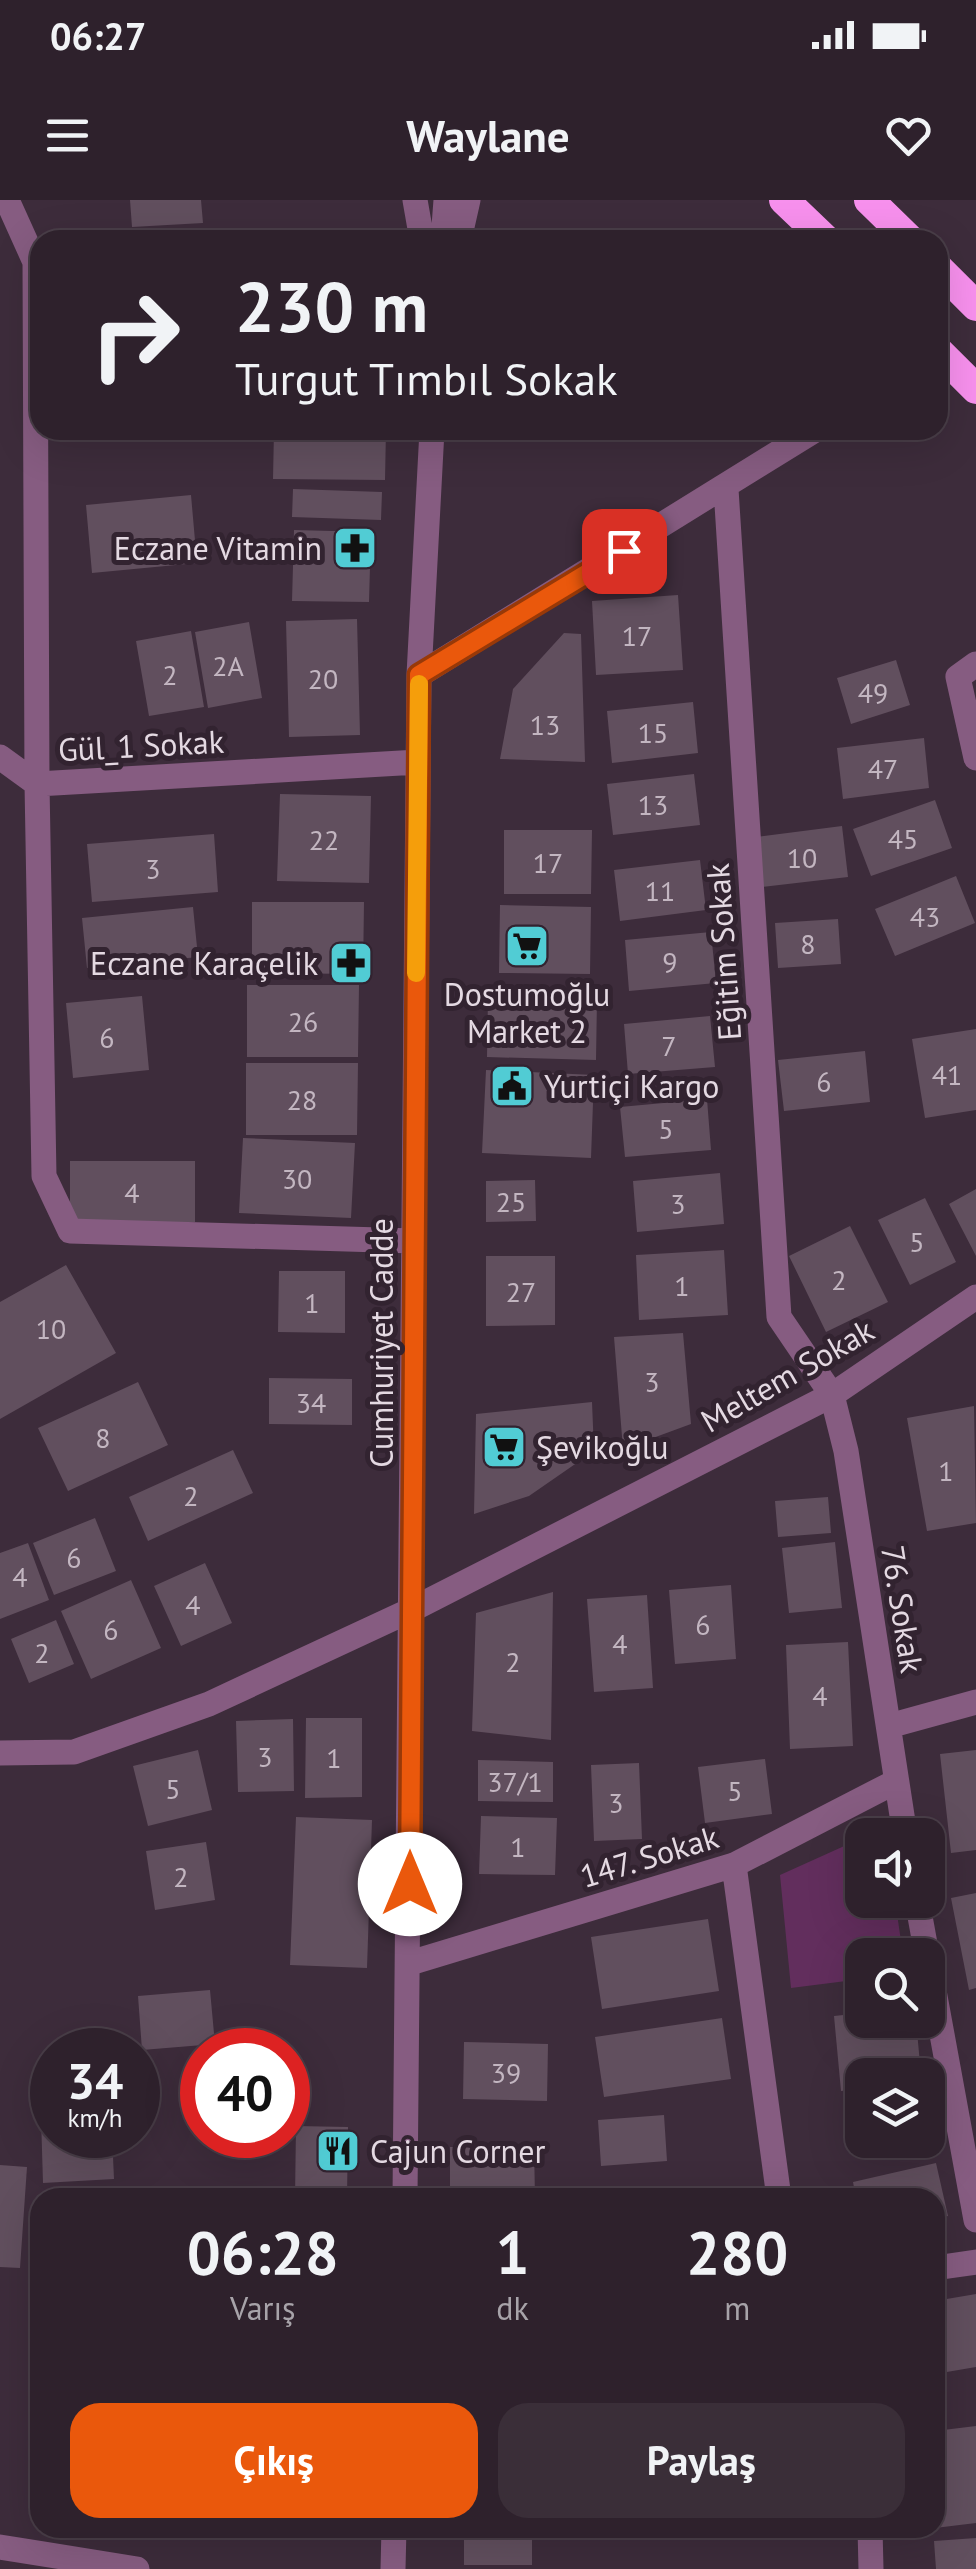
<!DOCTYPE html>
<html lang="tr">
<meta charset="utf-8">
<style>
:root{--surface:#2e212c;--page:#3a2e38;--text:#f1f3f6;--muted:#a7a3a9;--line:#493e48;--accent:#ea580c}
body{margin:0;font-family:"PT Sans",sans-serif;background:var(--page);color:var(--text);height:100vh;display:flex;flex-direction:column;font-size:38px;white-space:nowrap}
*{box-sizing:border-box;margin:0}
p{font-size:32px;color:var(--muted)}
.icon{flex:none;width:55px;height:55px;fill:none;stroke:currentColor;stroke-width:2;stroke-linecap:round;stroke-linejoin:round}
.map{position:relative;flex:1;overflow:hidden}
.details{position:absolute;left:30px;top:1988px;width:915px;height:350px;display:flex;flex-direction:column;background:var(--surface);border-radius:30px;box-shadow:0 10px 40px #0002,0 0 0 2px var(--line)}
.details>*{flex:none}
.guide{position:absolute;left:30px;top:30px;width:918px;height:210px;border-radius:30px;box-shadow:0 10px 40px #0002,0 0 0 2px var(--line);background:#2e212c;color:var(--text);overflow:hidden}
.controls{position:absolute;left:845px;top:1618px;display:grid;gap:20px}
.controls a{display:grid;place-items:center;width:100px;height:100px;border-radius:20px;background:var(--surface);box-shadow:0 10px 40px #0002,0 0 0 2px var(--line);font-size:50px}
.speed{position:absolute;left:30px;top:1828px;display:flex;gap:20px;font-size:50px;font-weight:700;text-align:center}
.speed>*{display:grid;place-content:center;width:130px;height:130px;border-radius:50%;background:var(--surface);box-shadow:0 10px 40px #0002,0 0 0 2px var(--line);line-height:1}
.speed small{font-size:25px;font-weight:400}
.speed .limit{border:15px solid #d22;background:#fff;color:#111}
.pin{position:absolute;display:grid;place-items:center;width:85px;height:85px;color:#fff;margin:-42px;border-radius:20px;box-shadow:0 5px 15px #0006}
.me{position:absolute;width:110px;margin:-55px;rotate:0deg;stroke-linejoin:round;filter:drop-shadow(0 0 8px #0008)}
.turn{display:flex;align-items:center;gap:35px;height:210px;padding:0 40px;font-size:45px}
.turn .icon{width:130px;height:130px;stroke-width:2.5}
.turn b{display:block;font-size:70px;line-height:85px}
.eta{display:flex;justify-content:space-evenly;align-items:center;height:170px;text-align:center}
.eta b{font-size:60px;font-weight:700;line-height:70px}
.action{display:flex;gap:20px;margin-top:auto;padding:20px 40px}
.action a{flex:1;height:115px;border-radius:30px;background:var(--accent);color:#fff;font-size:40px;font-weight:700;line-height:115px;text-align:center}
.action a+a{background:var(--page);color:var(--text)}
.status{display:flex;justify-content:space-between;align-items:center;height:70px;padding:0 50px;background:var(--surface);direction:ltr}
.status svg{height:28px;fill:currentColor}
header{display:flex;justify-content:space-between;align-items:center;height:130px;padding:0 40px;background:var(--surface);font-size:45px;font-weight:700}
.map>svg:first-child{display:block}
.green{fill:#622e5d}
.building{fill:#614f5e}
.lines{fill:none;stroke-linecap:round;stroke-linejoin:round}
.minor{stroke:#865c81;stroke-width:25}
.highway{stroke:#f790ed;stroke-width:30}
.route-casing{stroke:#983908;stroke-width:25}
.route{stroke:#ea580c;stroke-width:18}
.slow{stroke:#f59e0b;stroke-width:18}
.labels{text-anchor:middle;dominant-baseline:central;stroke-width:10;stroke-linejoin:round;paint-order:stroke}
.number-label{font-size:28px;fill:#c3b6c1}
.poi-label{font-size:32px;fill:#e4d9e2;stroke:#322330;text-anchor:start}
.street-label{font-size:32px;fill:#e4d9e2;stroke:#322330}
</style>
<div class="status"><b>06:27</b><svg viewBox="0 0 49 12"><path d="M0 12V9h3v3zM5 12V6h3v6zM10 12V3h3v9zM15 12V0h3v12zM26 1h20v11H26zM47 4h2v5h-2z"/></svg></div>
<header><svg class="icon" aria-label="menu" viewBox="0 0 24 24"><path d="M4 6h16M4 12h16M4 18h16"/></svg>Waylane<svg class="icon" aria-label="heart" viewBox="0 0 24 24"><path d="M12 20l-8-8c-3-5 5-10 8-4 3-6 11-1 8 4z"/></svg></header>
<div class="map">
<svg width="976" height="2369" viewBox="0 0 976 2369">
<rect width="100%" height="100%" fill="#3d2c3b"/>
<path class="green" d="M862,1638V1700H895L903,1755H862V1779L791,1788L780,1675Z"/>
<path class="building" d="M130,0H201L203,23L132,27Z
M274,230H386L385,280L273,279Z
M293,289L382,292L381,320L292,317Z
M191,295L197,363L92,373L86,305Z
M294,330L371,332L369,402L292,401Z
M678,395L683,470L596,475L592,401Z
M357,419L360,535L289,537L286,421Z
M249,422L262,498L208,508L195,432Z
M191,431L204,507L149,516L136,441Z
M564,433L581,434L585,562L500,559L513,489Z
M896,460L910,505L851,524L837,478Z
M693,502L698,553L612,563L607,511Z
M924,538L929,588L843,599L837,548Z
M694,574L700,625L613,635L607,584Z
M280,594L371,596L369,683L277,681Z
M935,600L952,648L871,676L853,629Z
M842,626L848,677L761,687L756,637Z
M504,630H592L591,694H504Z
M214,634L218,692L92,702L87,644Z
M700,660L706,710L620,721L614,670Z
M956,676L975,723L895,756L875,709Z
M252,702H364L363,774L252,773Z
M500,705L591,707L590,774L499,773Z
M193,707L198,757L87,768L82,718Z
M838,719L841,764L778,768L775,723Z
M711,732L716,783L629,791L625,740Z
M247,785H359L358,857H247Z
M142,796L149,870L73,878L66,803Z
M488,797L597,799L596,860L487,857Z
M710,816L715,867L628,874L624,824Z
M976,829V910L925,918L912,839Z
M865,851L870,902L784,911L778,860Z
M246,863H358L357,935H246Z
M486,870L594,875L591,958L482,953Z
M707,899L711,950L625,957L620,907Z
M243,938L355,943L351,1018L239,1013Z
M70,961H195V1022H70Z
M720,973L724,1024L637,1032L633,981Z
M535,980L536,1021L486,1022V981Z
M976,989V1056L949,1004Z
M925,998L956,1062L910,1085L878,1020Z
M850,1026L888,1102L826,1132L789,1056Z
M724,1050L728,1115L639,1120L636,1055Z
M486,1056H555V1125L486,1126Z
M66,1065L116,1153L0,1219V1102Z
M279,1071H345V1133L278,1132Z
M683,1133L691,1224L623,1249L614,1137Z
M269,1178L352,1179V1225L269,1224Z
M138,1182L168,1245L68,1291L38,1228Z
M592,1202L594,1251L529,1296L474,1314L476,1214Z
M974,1206L976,1323L927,1331L907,1218Z
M233,1250L253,1293L148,1341L129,1297Z
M828,1297L831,1333L778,1337L775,1301Z
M95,1318L116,1371L54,1395L33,1343Z
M835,1342L842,1408L789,1413L782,1348Z
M28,1343L49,1400L0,1419V1353Z
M205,1363L232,1423L181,1446L154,1386Z
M131,1380L161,1448L91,1479L61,1411Z
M731,1385L736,1459L675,1464L669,1390Z
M553,1392L551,1540L472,1531L476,1413Z
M647,1395L653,1488L594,1492L587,1399Z
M56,1420L74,1464L29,1483L11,1439Z
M848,1442L853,1546L790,1549L786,1445Z
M306,1518H362V1597L305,1598Z
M293,1519L294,1591L238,1592L236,1521Z
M198,1550L212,1610L148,1626L133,1566Z
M976,1550V1650L951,1653L940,1554Z
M765,1559L772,1614L705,1623L698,1567Z
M478,1560L553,1562V1602L478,1601Z
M639,1563L642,1639L594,1641L591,1565Z
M481,1616L557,1618L555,1675L479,1674Z
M296,1617L372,1620L367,1768L290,1765Z
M206,1642L215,1700L155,1710L146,1651Z
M976,1693V1788L969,1790L951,1698Z
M708,1719L719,1791L602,1809L591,1737Z
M210,1790L215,1844L142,1850L138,1796Z
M862,1813V1820H916L921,1875H862V1889L841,1891L834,1816Z
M722,1818L731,1879L604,1897L595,1837Z
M464,1842L548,1844L547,1901L463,1899Z
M664,1915L667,1961L601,1966L598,1920Z
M41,1917H52V1935H112L114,1979L43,1983Z
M296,1926L348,1927L347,1998H295Z
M534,1946L535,1998H450V1947Z
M936,1963L948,2016L935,2019V1998H856L853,1982Z
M0,1965L27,1967L20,2068L0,2067Z
M976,2094V2167L935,2174V2101Z
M976,2226V2323L935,2328V2231Z
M85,2328H139L137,2338Z
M464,2328H532V2365H464Z
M976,2338V2369H936L934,2341Z"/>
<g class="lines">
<path class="minor" d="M7,0L35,62L37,584L418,562
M415,0L422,40
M443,40L446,0
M459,40L468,0
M726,289L779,1117L832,1195L846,1251L905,1635
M976,464L958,477L976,558
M419,475L815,230
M0,557L37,584L44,976L70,1031L414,1041
M889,1526L976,1502
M0,1553L74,1552L209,1504L411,1410L832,1195L976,1097
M734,1665L779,1998
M917,1700L927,1755
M928,1758L976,2020
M410,1763L734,1665L895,1582
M405,1998L419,475L432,230
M935,2068L976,2062
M870,2328L871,2369
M0,2347L137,2369
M393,2369L394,2328"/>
<path class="highway" d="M784,0L826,40
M869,0L910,40
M938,68L976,106
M938,151L976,189"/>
</g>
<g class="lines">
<defs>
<path id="route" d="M410,1684L419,475L624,351"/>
</defs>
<use href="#route" class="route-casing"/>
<use href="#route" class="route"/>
<path class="slow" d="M416,773L419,484"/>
</g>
<defs>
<symbol id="pharmacy-square" viewBox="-11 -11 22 22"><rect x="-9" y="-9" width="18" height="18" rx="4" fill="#51ccd4" stroke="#322330"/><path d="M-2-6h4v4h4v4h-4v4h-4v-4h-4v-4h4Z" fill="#111"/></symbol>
<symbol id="supermarket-square" viewBox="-11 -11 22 22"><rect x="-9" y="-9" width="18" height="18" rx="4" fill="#51ccd4" stroke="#322330"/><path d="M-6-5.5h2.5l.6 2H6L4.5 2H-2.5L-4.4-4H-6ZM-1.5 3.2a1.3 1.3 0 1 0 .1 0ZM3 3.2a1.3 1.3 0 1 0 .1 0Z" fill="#111"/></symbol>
<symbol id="civic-square" viewBox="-11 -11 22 22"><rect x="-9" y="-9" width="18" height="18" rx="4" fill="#51ccd4" stroke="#322330"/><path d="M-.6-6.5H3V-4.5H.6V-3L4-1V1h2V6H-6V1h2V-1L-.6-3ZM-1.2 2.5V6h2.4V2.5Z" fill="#111"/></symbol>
<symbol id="restaurant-square" viewBox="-11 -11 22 22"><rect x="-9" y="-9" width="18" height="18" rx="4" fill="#51ccd4" stroke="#322330"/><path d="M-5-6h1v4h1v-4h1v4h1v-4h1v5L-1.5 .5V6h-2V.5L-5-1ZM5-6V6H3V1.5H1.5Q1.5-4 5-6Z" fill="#111"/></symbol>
</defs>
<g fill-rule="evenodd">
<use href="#pharmacy-square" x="330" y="323" width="50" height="50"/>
<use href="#supermarket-square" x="502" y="721" width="50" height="50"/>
<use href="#pharmacy-square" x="326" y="738" width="50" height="50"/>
<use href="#civic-square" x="487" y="861" width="50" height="50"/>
<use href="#supermarket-square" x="479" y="1222" width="50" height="50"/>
<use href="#restaurant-square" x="313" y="1926" width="50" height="50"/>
</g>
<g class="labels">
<g class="number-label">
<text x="637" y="435">17</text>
<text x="228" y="465">2A</text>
<text x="170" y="474">2</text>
<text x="323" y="478">20</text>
<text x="873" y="492">49</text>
<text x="545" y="524">13</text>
<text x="653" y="532">15</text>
<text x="883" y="568">47</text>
<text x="653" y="604">13</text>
<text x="903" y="638">45</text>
<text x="324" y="639">22</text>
<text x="802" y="657">10</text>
<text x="548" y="662">17</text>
<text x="153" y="668">3</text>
<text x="660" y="690">11</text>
<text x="925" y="716">43</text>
<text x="808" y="743">8</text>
<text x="670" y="761">9</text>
<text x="303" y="821">26</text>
<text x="107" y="837">6</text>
<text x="669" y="845">7</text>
<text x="947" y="874">41</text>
<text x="824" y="881">6</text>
<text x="302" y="899">28</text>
<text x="666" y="928">5</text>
<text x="297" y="978">30</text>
<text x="132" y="992">4</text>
<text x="511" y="1001">25</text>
<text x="678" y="1003">3</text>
<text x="917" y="1041">5</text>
<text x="839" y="1079">2</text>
<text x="682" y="1085">1</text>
<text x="521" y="1091">27</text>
<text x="312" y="1102">1</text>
<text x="51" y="1128">10</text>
<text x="652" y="1181">3</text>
<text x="311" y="1202">34</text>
<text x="103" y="1237">8</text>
<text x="946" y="1270">1</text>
<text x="191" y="1295">2</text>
<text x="74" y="1357">6</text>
<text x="20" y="1376">4</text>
<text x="193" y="1404">4</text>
<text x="703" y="1424">6</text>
<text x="111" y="1429">6</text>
<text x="620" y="1443">4</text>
<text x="42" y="1452">2</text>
<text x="513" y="1461">2</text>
<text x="820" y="1495">4</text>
<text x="265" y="1556">3</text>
<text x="334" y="1557">1</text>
<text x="515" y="1581">37/1</text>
<text x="173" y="1588">5</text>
<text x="735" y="1590">5</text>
<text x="616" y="1602">3</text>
<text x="518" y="1646">1</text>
<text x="181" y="1676">2</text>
<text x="506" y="1872">39</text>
</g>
<g class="poi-label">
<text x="322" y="348" text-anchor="end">Eczane Vitamin</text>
<text x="318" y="763" text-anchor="end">Eczane Karaçelik</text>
<text x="527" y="794" text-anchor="middle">Dostumoğlu<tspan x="527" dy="37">Market 2</tspan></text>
<text x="544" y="886">Yurtiçi Kargo</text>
<text x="536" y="1247">Şevikoğlu</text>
<text x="370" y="1951">Cajun Corner</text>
</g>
<g class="street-label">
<text transform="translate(141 545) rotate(-3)">Gül_1 Sokak</text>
<text transform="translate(723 752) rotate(-94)">Eğitim Sokak</text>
<text transform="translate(381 1143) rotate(-90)">Cumhuriyet Cadde</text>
<text transform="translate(787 1175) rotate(-30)">Meltem Sokak</text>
<text transform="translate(903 1409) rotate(81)">76. Sokak</text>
<text transform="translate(649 1656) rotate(-17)">147. Sokak</text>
</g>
</g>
</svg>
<div class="controls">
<a><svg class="icon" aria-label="sound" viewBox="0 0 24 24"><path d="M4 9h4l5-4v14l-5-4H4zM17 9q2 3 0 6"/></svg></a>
<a><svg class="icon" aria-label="search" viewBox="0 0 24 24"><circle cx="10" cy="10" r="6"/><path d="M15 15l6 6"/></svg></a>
<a><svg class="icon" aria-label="layers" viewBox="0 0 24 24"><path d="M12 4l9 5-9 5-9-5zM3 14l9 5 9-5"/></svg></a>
</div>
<div class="speed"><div>34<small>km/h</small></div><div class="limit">40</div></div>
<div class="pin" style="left:624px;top:351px;background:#d93025"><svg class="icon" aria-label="arrive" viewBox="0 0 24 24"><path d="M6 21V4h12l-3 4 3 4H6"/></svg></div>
<svg class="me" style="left:410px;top:1684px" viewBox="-20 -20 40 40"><circle r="19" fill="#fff"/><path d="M0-13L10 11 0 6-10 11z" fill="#ea580c"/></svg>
<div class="guide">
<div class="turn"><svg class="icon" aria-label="right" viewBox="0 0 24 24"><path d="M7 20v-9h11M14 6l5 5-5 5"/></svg><div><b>230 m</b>Turgut Tımbıl Sokak</div></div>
</div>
<section class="details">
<div class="eta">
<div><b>06:28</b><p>Varış</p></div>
<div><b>1</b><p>dk</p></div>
<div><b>280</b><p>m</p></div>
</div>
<div class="action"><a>Çıkış</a><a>Paylaş</a></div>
</section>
</div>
